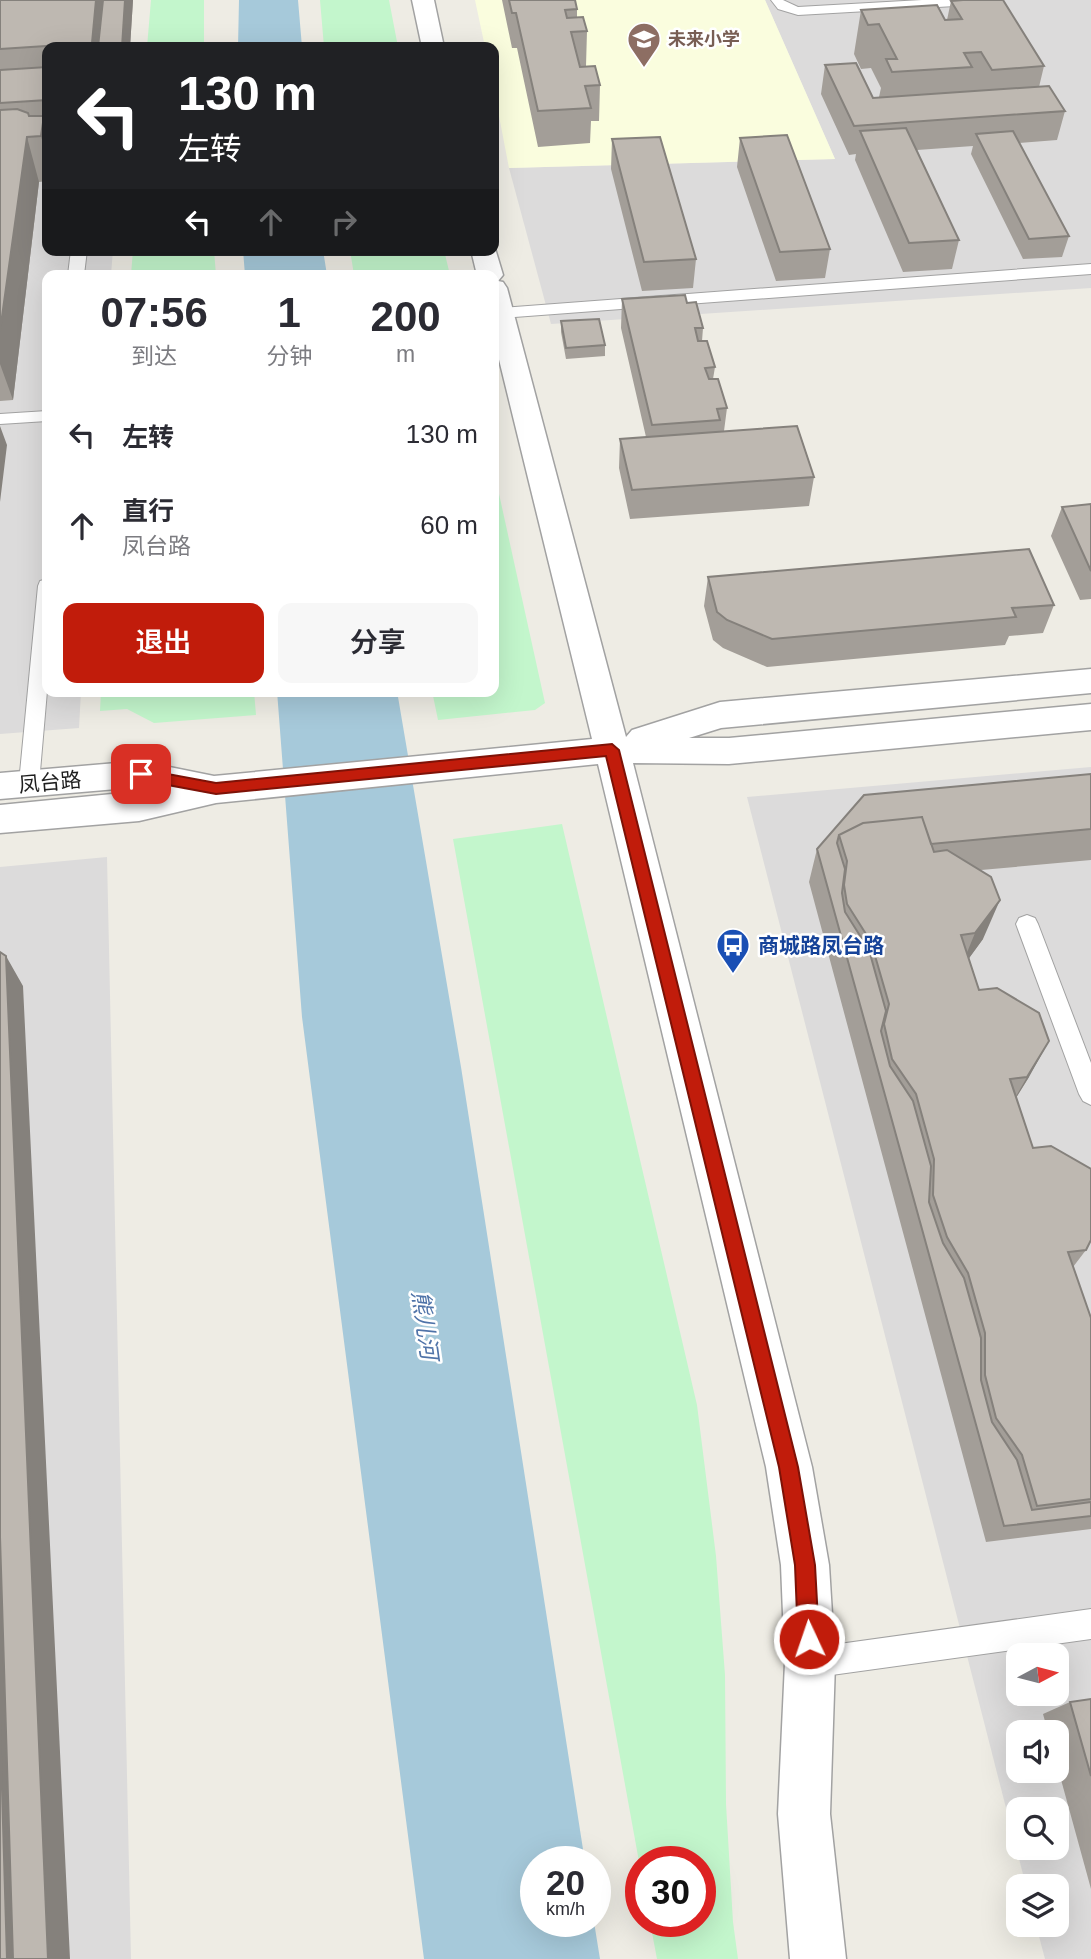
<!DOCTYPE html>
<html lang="zh">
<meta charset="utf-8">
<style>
:root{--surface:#fff;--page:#f7f7f7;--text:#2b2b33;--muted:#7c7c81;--accent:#c11c0b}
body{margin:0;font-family:Helvetica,"Noto Sans SC",sans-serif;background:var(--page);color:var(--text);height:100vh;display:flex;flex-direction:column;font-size:26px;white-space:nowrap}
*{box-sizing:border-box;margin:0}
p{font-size:23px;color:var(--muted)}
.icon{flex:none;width:38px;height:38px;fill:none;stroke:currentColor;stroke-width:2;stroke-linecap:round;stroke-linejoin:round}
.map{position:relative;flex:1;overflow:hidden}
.side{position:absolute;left:42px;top:270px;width:457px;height:427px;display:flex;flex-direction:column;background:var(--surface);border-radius:14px;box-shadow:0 7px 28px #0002}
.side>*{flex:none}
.top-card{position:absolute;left:42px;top:42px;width:457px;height:214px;border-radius:14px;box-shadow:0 7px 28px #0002;background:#202124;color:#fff;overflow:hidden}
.needle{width:46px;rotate:83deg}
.fabs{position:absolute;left:1006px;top:1643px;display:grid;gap:14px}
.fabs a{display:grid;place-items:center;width:63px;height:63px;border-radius:14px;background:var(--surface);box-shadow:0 7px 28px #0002;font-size:35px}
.speed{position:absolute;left:520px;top:1846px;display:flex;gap:14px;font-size:35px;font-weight:700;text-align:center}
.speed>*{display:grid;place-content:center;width:91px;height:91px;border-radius:50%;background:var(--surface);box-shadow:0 7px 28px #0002;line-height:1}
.speed small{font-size:18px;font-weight:400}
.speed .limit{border:10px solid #d22;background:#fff;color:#111}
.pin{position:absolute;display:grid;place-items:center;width:60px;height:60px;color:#fff;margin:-30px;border-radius:14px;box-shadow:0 4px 10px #0006}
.me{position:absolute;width:77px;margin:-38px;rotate:357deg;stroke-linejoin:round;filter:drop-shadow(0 0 5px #0008)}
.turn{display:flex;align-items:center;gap:24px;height:147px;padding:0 21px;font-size:32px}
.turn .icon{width:91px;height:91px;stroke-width:2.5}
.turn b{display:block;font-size:49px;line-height:60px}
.lanes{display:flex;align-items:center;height:66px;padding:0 21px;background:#0003;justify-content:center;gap:35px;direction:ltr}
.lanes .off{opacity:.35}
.eta{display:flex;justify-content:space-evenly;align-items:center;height:119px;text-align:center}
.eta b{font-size:42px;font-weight:600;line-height:49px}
.action{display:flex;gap:14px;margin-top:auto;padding:14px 21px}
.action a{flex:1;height:80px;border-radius:14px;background:var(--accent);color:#fff;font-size:28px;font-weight:600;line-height:80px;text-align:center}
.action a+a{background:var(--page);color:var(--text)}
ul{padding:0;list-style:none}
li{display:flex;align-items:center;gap:21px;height:91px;padding:0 21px}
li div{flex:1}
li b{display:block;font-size:26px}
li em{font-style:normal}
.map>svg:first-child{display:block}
.residential{fill:#dcdbdb;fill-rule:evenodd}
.education{fill:#fafdde}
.park{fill:#c3f6cc}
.water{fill:#a6c9da}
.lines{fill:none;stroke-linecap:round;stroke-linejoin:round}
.lane-casing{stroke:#a2a2a2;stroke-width:2}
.street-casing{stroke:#a2a2a2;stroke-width:3}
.lane{fill:#fff;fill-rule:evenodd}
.street{fill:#fff;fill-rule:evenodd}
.wall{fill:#a39e98}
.shaded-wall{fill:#85817c}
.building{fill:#beb8b1;stroke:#85817c;stroke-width:2}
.route{fill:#c11c0b;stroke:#7d1207;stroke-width:2}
.labels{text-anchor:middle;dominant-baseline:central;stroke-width:5;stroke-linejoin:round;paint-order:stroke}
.far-education-label{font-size:18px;font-weight:bold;fill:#785e54;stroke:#fff;text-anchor:start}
.street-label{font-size:21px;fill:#1e1e1e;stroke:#fff}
.transit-label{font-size:21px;font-weight:bold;fill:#164399;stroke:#fff;text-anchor:start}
.water-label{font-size:23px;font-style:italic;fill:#4f73a8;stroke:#fff}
</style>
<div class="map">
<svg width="1091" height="1959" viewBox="0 0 1091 1959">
<rect width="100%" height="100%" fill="#eeece4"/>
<path class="residential" d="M765,0H1091V288L551,324L509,168L835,159Z
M47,141V250H113L111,275H47V691H81L79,728L0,734V144Z
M1091,767V1959H1045L1036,1925H1057V1886H1026L747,797ZM1018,1656H1057V1694H1018ZM1018,1732H1057V1771H1018ZM1018,1810H1057V1848H1018Z
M107,857L131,1959H0V867Z"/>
<path class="education" d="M475,0H765L835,159L509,168L494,90V47H485Z"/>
<path class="park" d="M151,0H204V47H147Z
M320,0H389L398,47H324Z
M133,250H214L216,275H131Z
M350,250H444L450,275H354Z
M494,471L545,703L535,710L438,720L432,691H494Z
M101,691H254L256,715L154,723L127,709L100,711Z
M562,824L697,1405L716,1556L725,1675L726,1804L733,1922L738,1959H657L650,1922H700V1862H640V1867L453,839Z"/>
<path class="water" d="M239,0H298L302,47H238Z
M243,250H323L327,275H245Z
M277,691H397L461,1067L585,1862H536V1922H594L600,1959H424L302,1017Z"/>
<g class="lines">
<defs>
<path id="lane" d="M771,0H783L798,7L922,0H996L990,4L798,15L778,9Z
M71,250H87L84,275H68Z
M1091,264V274L500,318L494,315V310L500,308Z
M47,411V421L0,424V414Z
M47,579V691L39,783L36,789L29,791L22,789L19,783L38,586L40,581Z
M1027,915L1035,918L1038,924L1091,1063V1105L1083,1101L1079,1094L1016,924L1019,918Z
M1091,1609V1639L810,1678L800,1673L795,1663L800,1653L810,1648Z"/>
<path id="street" d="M412,0H434L444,47H422Z
M494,245L503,275L498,281L503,282L507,288L626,737L632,730L720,702L1091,669V693L721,728L689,738H729L1091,704V730L729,764L633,763L812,1467L829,1565L835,1663L830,1814L846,1959H790L778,1814L785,1663L781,1565L766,1467L598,764L216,803L139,821L0,833V805L153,790L140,787L0,799V773L140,761L214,776L592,739L494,339V275H477L471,250H494Z"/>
</defs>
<use href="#lane" class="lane-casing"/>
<use href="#street" class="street-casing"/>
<use href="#lane" class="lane"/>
<use href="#street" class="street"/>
</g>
<path class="wall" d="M0,0H133L130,47H47V181L39,182L13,400L0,401Z
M502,0H575L577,9V17L587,31L586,66L580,67L600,85L599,121H591L590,143L538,147L517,48H512Z
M951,1L1044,66L1039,87L1065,111L1057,140L1019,143L1069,236L1062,257L1023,259L971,154L973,146L917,150L959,240L952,269L903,272L855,160L856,154L849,155L821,94L825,65L873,98L879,97L881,88L871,68L861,69L854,54L861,10L947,20Z
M740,138L830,249L825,278L776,281L737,167Z
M612,139L696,259L693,288L642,291L611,169Z
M622,299L687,303L703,328L702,341L715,367L713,379L727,408L724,431L814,477L809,506L630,519L619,468L620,439L646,437L621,328Z
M561,321L605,345V356L566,359L561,332Z
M1091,504V599L1080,600L1051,536L1062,507Z
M708,577L1054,605L1043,633L1009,636L1005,645L767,667L723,648L713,640L704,606Z
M1091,774V860L981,870L983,939L969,958L979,990L1029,1077L1016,1098L1033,1148L1086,1250L1073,1267L1091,1318V1529L986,1542L809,882L817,849L864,795Z
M1091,1699V1889L1057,1765V1732H1048L1043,1714L1070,1702Z"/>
<path class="shaded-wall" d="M96,0H107L103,47H92V43Z
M125,0H133L130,47H122Z
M44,116L47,129V159L41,136Z
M27,137L39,182L13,400L0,364V331Z
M0,426L7,445L0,502Z
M1000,900L983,939L959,972L975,933Z
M6,956L23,986L70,1959H48Z
M0,1007L37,1959H7L0,1721Z
M1049,1041L1029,1077L1007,1112L1027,1077Z"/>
<path class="building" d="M0,0H96L92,43L0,49Z
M103,0H125L122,47H98Z
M509,0H575L577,9L565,10L567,18L583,17L587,31L571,32L580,67L595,66L600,85L585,86L591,108L538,111L516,13H512Z
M963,0H1003L1044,66L992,70L981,52L964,53L972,67L892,72L886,59H897L879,24L868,25L861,10L937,5L945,20L962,19L951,1Z
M856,63L873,98L1049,86L1065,111L854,126L825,65Z
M47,67V100L0,103V70Z
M17,109L28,113L29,116H44L41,136L27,137L0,331V110Z
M906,128L959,240L909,243L860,131Z
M1013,131L1069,236L1029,239L976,134Z
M787,135L830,249L780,252L740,138Z
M660,137L696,259L644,262L612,139Z
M685,295L687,303L696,302L703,328H695L698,341H707L715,367L705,368L709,379H718L727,408L717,409L720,420L652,425L622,299Z
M599,319L605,345L566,348L561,321Z
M797,426L814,477L632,490L620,439Z
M1091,504V571L1062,507Z
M1029,549L1054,605L1012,608L1016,617L772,639L727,620L717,612L708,577Z
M1091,774V829L931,844L922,817L863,823L839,835L837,843L845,869L842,893L845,912L869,950L886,1011L881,1031L890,1066L913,1101L931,1166L929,1202L943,1243L964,1278L981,1338V1380L992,1422L1017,1460L1032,1510L1091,1502V1516L1004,1526L817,849L864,795Z
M922,817L934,852L947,850L991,877L1000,900L975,933L961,935L979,990L997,988L1039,1013L1049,1041L1027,1077L1010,1079L1033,1148L1051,1146L1091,1169V1240L1086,1250L1068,1252L1091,1318V1499L1037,1506L1022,1455L996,1418L985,1375V1333L968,1273L947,1237L933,1195L934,1159L916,1094L892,1059L884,1024L889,1004L871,942L847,904L844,885L847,861L839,835L863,823Z
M0,952L6,956L48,1959H13L0,1537Z
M1091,1699V1776L1070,1702Z
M0,1721L7,1959H0Z"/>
<path class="route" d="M612,744L619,750L798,1467L815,1565L819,1639L816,1646L809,1649L801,1646L798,1639L795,1565L779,1467L606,756L216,794L141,780L133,774L141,769L216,783Z"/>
<defs>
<symbol id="school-pin" viewBox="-11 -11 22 30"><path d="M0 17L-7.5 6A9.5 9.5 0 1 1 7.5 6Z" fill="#8d6e63" stroke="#fff"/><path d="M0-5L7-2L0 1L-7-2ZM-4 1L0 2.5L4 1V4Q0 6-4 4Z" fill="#fff"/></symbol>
<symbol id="bus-pin" viewBox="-11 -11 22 30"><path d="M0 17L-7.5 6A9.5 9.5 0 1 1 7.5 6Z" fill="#1a4fb4" stroke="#fff"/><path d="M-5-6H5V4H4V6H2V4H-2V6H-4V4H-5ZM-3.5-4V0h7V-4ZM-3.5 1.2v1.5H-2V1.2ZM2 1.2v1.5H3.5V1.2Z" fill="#fff"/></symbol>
</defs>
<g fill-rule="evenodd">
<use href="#school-pin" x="625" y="20" width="38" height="52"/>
<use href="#bus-pin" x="714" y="926" width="38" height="52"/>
</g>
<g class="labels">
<g class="far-education-label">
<text x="668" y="39">未来小学</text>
</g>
<g class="street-label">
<text transform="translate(50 782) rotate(-5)">凤台路</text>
</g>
<g class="transit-label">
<text x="758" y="945">商城路凤台路</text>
</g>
<g class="water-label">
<text transform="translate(425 1325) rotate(82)">熊儿河</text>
</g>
</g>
</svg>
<div class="fabs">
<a><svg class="needle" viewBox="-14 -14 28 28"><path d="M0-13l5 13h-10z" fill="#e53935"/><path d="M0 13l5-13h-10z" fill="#7c7c81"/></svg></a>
<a><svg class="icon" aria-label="sound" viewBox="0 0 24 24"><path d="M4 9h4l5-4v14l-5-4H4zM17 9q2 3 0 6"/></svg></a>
<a><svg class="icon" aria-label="search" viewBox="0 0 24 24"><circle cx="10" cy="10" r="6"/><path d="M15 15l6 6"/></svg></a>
<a><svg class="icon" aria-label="layers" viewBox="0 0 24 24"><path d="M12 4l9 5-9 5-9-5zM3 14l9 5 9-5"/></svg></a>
</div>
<div class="speed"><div>20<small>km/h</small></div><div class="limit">30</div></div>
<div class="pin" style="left:141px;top:774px;background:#d93025"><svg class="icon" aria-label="arrive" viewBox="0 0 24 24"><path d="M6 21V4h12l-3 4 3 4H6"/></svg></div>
<svg class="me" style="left:809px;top:1639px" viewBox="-20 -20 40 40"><circle r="17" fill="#c11c0b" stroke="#fff" stroke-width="3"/><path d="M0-11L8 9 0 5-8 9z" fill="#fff"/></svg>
<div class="top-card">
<div class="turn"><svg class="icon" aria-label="left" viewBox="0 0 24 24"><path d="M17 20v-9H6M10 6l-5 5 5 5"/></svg><div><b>130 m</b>左转</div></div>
<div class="lanes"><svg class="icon" aria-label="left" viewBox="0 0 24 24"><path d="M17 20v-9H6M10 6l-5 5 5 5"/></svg><svg class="icon off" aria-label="ahead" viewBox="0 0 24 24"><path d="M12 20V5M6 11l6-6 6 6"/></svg><svg class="icon off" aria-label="right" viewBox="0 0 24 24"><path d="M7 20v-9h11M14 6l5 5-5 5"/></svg></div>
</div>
<section class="side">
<div class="eta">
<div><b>07:56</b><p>到达</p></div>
<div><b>1</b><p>分钟</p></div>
<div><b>200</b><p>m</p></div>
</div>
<ul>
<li><svg class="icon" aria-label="left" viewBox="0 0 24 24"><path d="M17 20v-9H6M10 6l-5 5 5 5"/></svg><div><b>左转</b></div><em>130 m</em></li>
<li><svg class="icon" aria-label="ahead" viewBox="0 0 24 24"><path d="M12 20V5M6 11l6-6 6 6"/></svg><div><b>直行</b><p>凤台路</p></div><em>60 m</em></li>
</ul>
<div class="action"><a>退出</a><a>分享</a></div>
</section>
</div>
